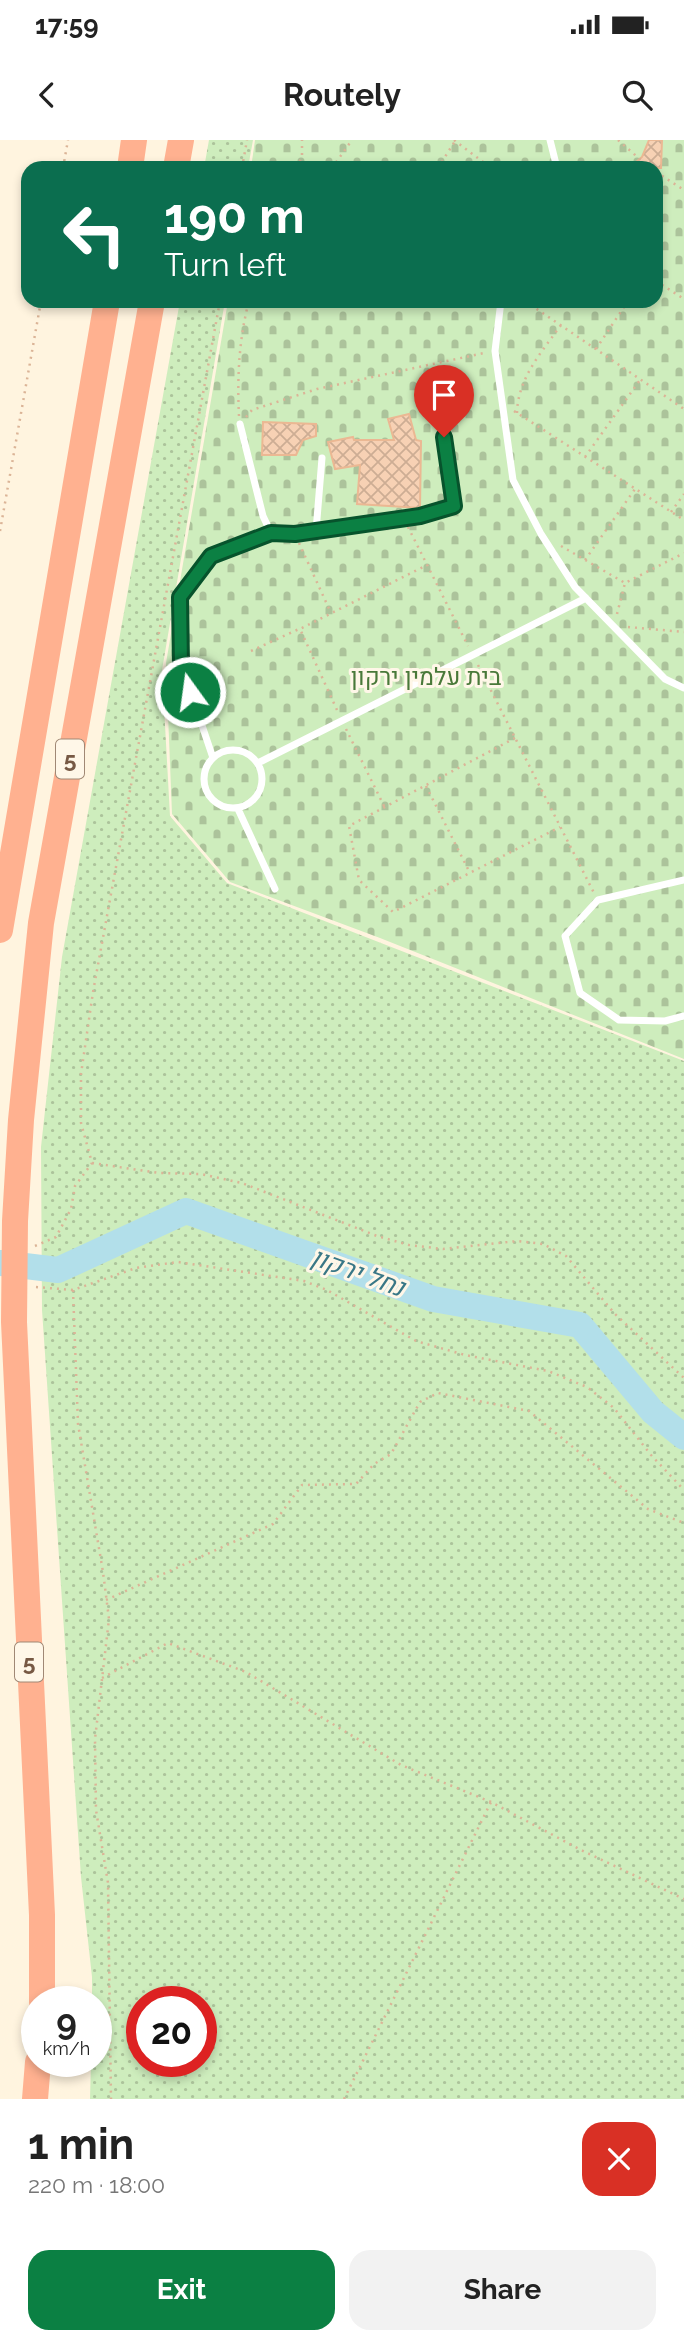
<!DOCTYPE html>
<meta charset="utf-8">
<style>
:root{--surface:#fff;--page:#f2f2f2;--text:#222;--muted:#767676;--accent:#0b8043}
body{margin:0;font-family:Raleway,Heebo,sans-serif;background:var(--page);color:var(--text);height:100vh;display:flex;flex-direction:column;font-size:26px;white-space:nowrap}
*{box-sizing:border-box;margin:0}
p{font-size:23px;color:var(--muted)}
.icon{flex:none;width:38px;height:38px;fill:none;stroke:currentColor;stroke-width:2;stroke-linecap:round;stroke-linejoin:round}
.map{position:relative;height:1959px;overflow:hidden}
.side{display:flex;flex-direction:column;background:var(--surface);flex:1}
.side>*{flex:none}
.hud{position:absolute;left:21px;top:21px;width:642px;height:147px;border-radius:21px;box-shadow:0 4px 10px #0003;background:#0b6e4f;color:#fff;overflow:hidden}
.speed{position:absolute;left:21px;top:1846px;display:flex;gap:14px;font-size:35px;font-weight:700;text-align:center}
.speed>*{display:grid;place-content:center;width:91px;height:91px;border-radius:50%;background:var(--surface);box-shadow:0 4px 10px #0003;line-height:1}
.speed small{font-size:18px;font-weight:400}
.speed .limit{border:10px solid #d22;background:#fff;color:#111}
.pin{position:absolute;display:grid;place-items:center;width:60px;height:60px;color:#fff;margin:-72px -30px;border-radius:50% 50% 50% 0;rotate:-45deg;box-shadow:0 0 7px #0007}
.pin .icon{rotate:45deg}
.me{position:absolute;width:77px;margin:-38px;rotate:346deg;stroke-linejoin:round;filter:drop-shadow(0 0 5px #0008)}
.turn{display:flex;align-items:center;gap:24px;height:147px;padding:0 28px;font-size:32px}
.turn .icon{width:91px;height:91px;stroke-width:2.5}
.turn b{display:block;font-size:49px;line-height:60px}
.round{display:grid;place-items:center;flex:none;width:74px;height:74px;border-radius:21px;background:var(--page)}
.headline{display:flex;align-items:center;justify-content:space-between;height:119px;padding:0 28px}
h1{font-size:42px;font-weight:700;line-height:52px}
.button{display:flex;gap:14px;margin-top:auto;padding:14px 28px}
.button a{flex:1;height:80px;border-radius:21px;background:var(--accent);color:#fff;font-size:28px;font-weight:700;line-height:80px;text-align:center}
.button a+a{background:var(--page);color:var(--text)}
.status{display:flex;justify-content:space-between;align-items:center;height:49px;padding:0 35px;background:var(--surface);direction:ltr}
.status svg{height:19px;fill:currentColor}
header{display:flex;justify-content:space-between;align-items:center;height:91px;padding:0 28px;background:var(--surface);font-size:32px;font-weight:700}
.map>svg:first-child{display:block}
.grass{fill:url(#grass-dots);fill-rule:evenodd}
.cemetery{fill:url(#cemetery-stones)}
.lines{fill:none;stroke-linecap:round;stroke-linejoin:round}
.river{stroke:#b2dfea;stroke-width:26}
.building{fill:url(#building-cross-hatch);stroke:#ebb893;stroke-width:2}
.path{stroke:#dbb497;stroke-width:2.5;stroke-dasharray:2 5;stroke-linecap:butt}
.service{stroke:#fff;stroke-width:7}
.motorway{stroke:#ffb190;stroke-width:26}
.route-casing{stroke:#07532c;stroke-width:18}
.route{stroke:#0b8043;stroke-width:12}
.labels{text-anchor:middle;dominant-baseline:central;stroke-width:6;stroke-linejoin:round;paint-order:stroke}
.shield{fill:#fff7e8;stroke:#a08875;stroke-width:2}
.shield-label{font-size:23px;font-weight:bold;fill:#775944}
.park-label{font-size:24px;fill:#497939;stroke:#fff7e8}
.water-label{font-size:26px;font-style:italic;fill:#397786;stroke:#fff7e8}
</style>
<div class="status"><b>17:59</b><svg viewBox="0 0 49 12"><path d="M0 12V9h3v3zM5 12V6h3v6zM10 12V3h3v9zM15 12V0h3v12zM26 1h20v11H26zM47 4h2v5h-2z"/></svg></div>
<header><svg class="icon" aria-label="back" viewBox="0 0 24 24"><path d="M15 5l-7 7 7 7"/></svg>Routely<svg class="icon" aria-label="search" viewBox="0 0 24 24"><circle cx="10" cy="10" r="6"/><path d="M15 15l6 6"/></svg></header>
<div class="map">
<svg width="684" height="1959" viewBox="0 0 684 1959">
<defs>
<pattern id="grass-dots" width="8" height="8" patternUnits="userSpaceOnUse" patternTransform="scale(1.75)"><rect width="8" height="8" fill="#ceedbd"/><path d="M2 2h.1M6 6h.1" fill="none" stroke="#acc39b" stroke-width="1.8" stroke-linecap="round"/></pattern>
<pattern id="cemetery-stones" width="16" height="16" patternUnits="userSpaceOnUse" patternTransform="scale(1.75)"><rect width="16" height="16" fill="#ceedbd"/><path d="M2 7V4a2 2 0 0 1 4 0v3zM10 15v-3a2 2 0 0 1 4 0v3z" fill="#acc39b"/></pattern>
<pattern id="building-cross-hatch" width="8" height="8" patternUnits="userSpaceOnUse" patternTransform="scale(1.75)"><rect width="8" height="8" fill="#f7d1b4"/><path d="M0 0l8 8M0 8l8-8" fill="none" stroke="#cdad94"/></pattern>
</defs>
<rect width="100%" height="100%" fill="#fff4df"/>
<path class="grass" d="M209,0H253L248,28H204Z
M180,161H225L162,530L170,676L227,743L684,921V1959H90L91,1922H96V1862H92V1837L81,1737L42,1170L41,1007L62,817ZM201,1862V1922H142V1862Z"/>
<path class="cemetery" d="M255,0H684V919L380,798L230,742L172,674L166,523L228,161H656V28H251Z"/>
<g class="lines">
<path class="river" d="M0,1123L58,1130L186,1071L433,1159L580,1185L653,1272L684,1297"/>
</g>
<path class="building" d="M649,0H662L661,28H629L642,17Z
M409,274L416,300L421,301L420,368L357,364L360,325L335,329L328,302L353,297L354,300H394L388,279Z
M263,282L316,284V296L303,300L296,315H262Z"/>
<g class="lines">
<path class="path" d="M454,0L491,28
M618,0L650,28
M63,28L68,0
M242,28L247,0
M297,28L302,16V0
M332,28L352,0
M438,28L455,1
M656,32L684,50
M656,141L684,159
M525,161L684,269
M596,209L628,161
M514,271L684,380
M517,273C518,238 541,213 561,185
M239,276C237,238 239,198 249,161
M246,277L252,270L317,249L484,213
M585,317L640,240
M671,372L684,354
M408,387L468,506
M0,391L41,161
M299,403L331,473
M561,406L625,443
M585,420L635,349
M617,474L625,443L684,413
M628,487L684,492
M251,511L299,489
M478,525L594,753
M337,570L300,489L427,425
M346,589L385,668
M515,598L349,686L359,740L393,772L560,687
M426,646L470,733
M92,1023L159,1033L201,1034L242,1043L377,1096L409,1105L443,1109L518,1101L543,1104L566,1116L615,1174L684,1238
M35,1106L56,1097L71,1069L75,1046L92,1023L81,983V934L93,852L220,161
M36,1147L73,1150L136,1128L178,1122L304,1141L327,1150L416,1201L465,1215L548,1231L587,1247L614,1268L651,1315L684,1350
M73,1150L78,1284L103,1432L109,1479L95,1599L96,1670L108,1743L111,1959
M106,1460L273,1384L302,1345L356,1344L374,1324L391,1314L420,1262L438,1253L529,1271L648,1369L684,1383
M102,1538L168,1503L246,1532L401,1625L491,1662L581,1710L684,1759
M344,1959L491,1662"/>
<path class="service" d="M550,0L557,28
M501,161L495,211L513,340L541,394L575,447L665,539L684,548
M240,284L263,376L271,393
M316,391L322,318
M204 639a29 29 0 1 1 58 0a29 29 0 1 1-58 0Z
M213,618L182,526L180,457L211,416L271,393L295,394L420,376L454,366L444,297
M258,623L586,458
M238,669L275,749
M684,740L598,760L565,796L580,853L619,880L665,881L684,876"/>
<path class="motorway" d="M130,28L134,0
M176,28L181,0
M0,790L107,161
M42,1862V1775L14,1182L15,1081L21,980L41,783L152,161
M35,1959L38,1922"/>
</g>
<g class="lines">
<defs>
<path id="route" d="M190,552L181,526L180,457L211,416L271,393L295,394L420,376L454,366L444,297"/>
</defs>
<use href="#route" class="route-casing"/>
<use href="#route" class="route"/>
</g>
<g class="labels">
<g class="shield">
<rect x="56" y="599.5" width="28" height="39" rx="5"/>
<rect x="15" y="1502.5" width="28" height="39" rx="5"/>
</g>
<g class="shield-label">
<text x="70" y="619">5</text>
<text x="29" y="1522">5</text>
</g>
<g class="park-label">
<text x="426" y="536">בית עלמין ירקון</text>
</g>
<g class="water-label">
<text transform="translate(358 1132) rotate(20)">נחל ירקון</text>
</g>
</g>
</svg>
<div class="speed"><div>9<small>km/h</small></div><div class="limit">20</div></div>
<div class="pin" style="left:444px;top:297px;background:#d93025"><svg class="icon" aria-label="arrive" viewBox="0 0 24 24"><path d="M6 21V4h12l-3 4 3 4H6"/></svg></div>
<svg class="me" style="left:190px;top:552px" viewBox="-20 -20 40 40"><circle r="17" fill="#0b8043" stroke="#fff" stroke-width="3"/><path d="M0-11L8 9 0 5-8 9z" fill="#fff"/></svg>
<div class="hud">
<div class="turn"><svg class="icon" aria-label="left" viewBox="0 0 24 24"><path d="M17 20v-9H6M10 6l-5 5 5 5"/></svg><div><b>190 m</b>Turn left</div></div>
</div>
</div>
<section class="side">
<div class="headline"><div><h1>1 min</h1><p>220 m · 18:00</p></div><a class="round" style="background:#d93025;color:#fff"><svg class="icon" aria-label="close" viewBox="0 0 24 24"><path d="M6 6l12 12M18 6L6 18"/></svg></a></div>
<div class="button"><a>Exit</a><a>Share</a></div>
</section>
